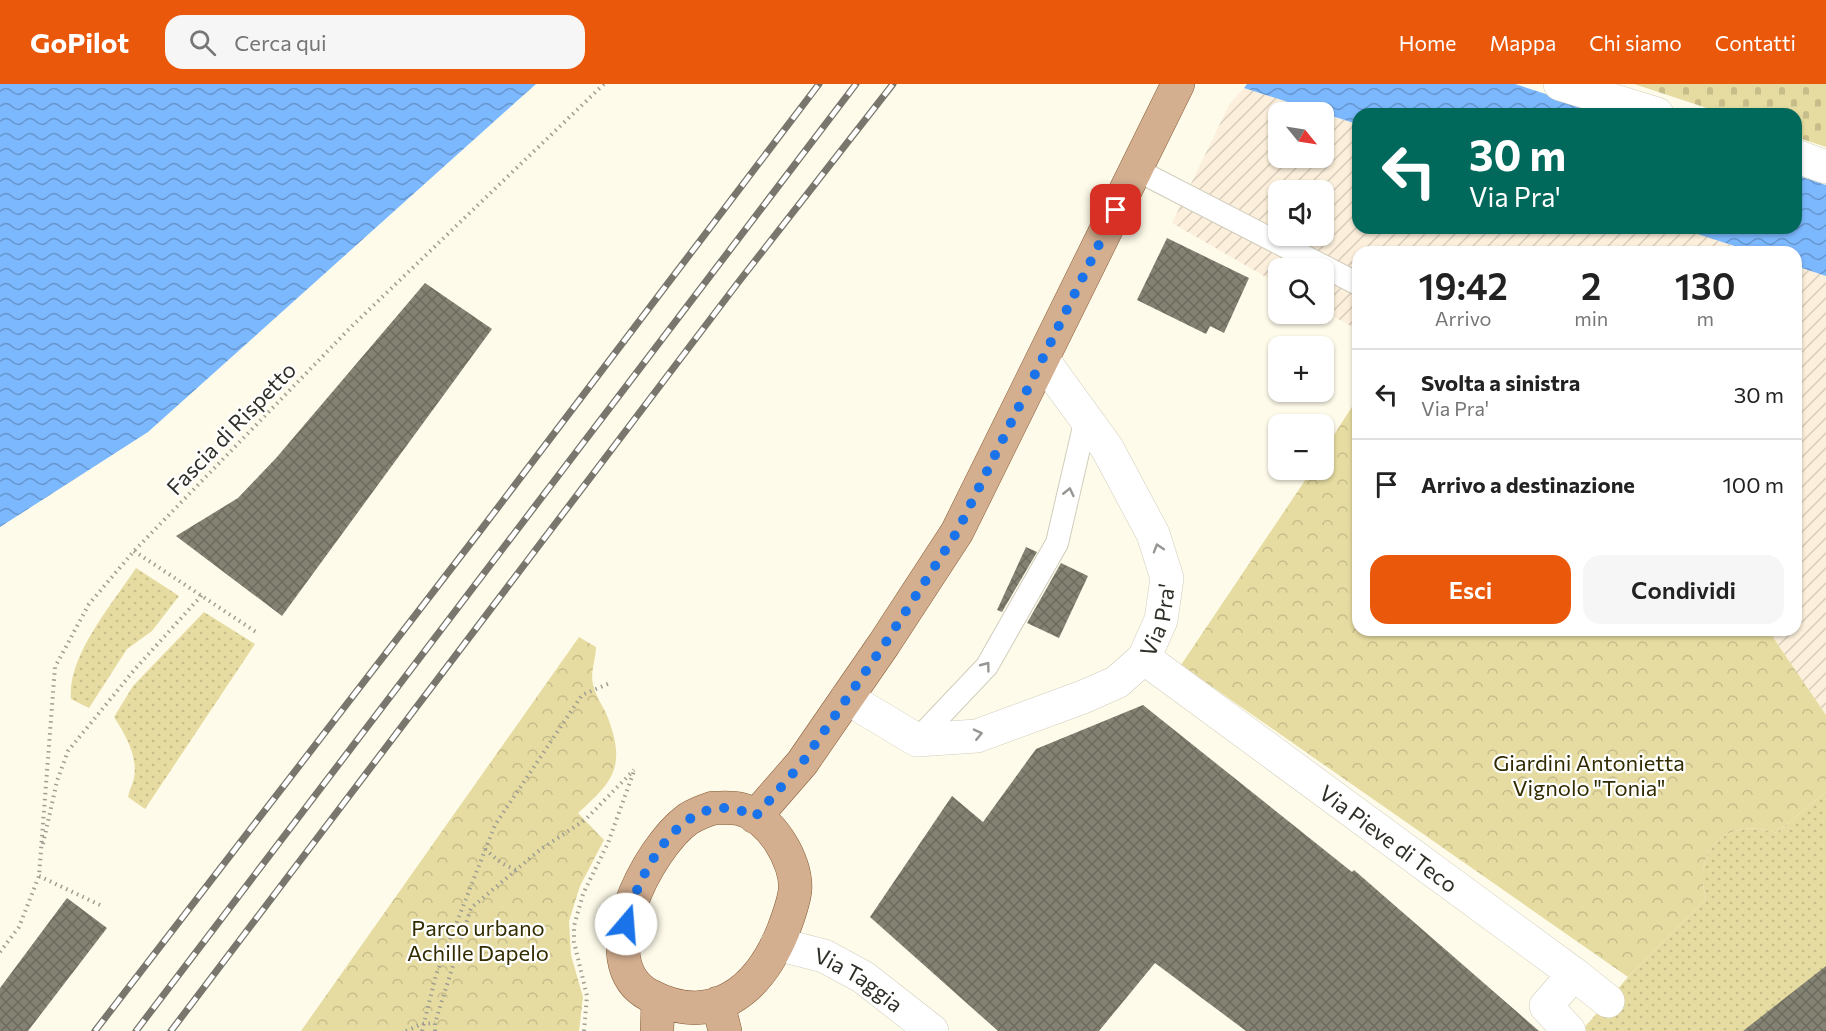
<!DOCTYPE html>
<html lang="it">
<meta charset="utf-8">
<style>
:root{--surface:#fff;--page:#f6f6f6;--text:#222;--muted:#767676;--line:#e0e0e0;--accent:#ea580c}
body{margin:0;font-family:Commissioner,sans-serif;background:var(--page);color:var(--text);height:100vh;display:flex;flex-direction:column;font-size:22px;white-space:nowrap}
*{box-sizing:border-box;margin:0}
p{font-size:20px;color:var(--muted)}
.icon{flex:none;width:33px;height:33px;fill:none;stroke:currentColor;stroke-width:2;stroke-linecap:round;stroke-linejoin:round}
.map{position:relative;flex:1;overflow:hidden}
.panel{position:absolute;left:1352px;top:162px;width:450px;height:390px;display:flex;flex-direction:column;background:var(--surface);border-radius:18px;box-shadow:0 2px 4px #0004}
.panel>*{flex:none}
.guide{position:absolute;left:1352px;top:24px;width:450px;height:126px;border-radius:18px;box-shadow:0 2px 4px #0004;background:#00695c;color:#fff;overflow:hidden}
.needle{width:39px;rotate:120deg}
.fabs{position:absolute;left:1268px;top:18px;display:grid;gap:12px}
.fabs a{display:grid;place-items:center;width:66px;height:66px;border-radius:12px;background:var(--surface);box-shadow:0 2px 4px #0004;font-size:30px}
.pin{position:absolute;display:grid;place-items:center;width:51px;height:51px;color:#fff;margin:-26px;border-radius:12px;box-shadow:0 3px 9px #0006}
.me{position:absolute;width:66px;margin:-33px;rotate:18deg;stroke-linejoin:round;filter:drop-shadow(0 0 4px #0008)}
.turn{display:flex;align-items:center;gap:21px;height:126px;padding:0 18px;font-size:27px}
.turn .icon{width:78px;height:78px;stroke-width:2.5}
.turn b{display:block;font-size:42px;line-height:51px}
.eta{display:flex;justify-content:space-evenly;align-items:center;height:102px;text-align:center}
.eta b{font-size:36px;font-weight:600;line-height:42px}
.button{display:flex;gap:12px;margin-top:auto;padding:12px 18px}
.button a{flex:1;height:69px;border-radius:18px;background:var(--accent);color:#fff;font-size:24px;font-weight:600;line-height:69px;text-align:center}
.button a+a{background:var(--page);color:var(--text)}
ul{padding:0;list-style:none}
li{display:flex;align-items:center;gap:18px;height:90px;padding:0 18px;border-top:2px solid var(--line)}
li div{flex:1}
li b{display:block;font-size:22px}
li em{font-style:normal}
header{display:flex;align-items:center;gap:36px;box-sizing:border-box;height:84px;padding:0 30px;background:var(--accent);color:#fff}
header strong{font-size:28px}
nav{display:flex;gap:33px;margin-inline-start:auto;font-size:21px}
.search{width:420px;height:54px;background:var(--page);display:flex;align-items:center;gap:15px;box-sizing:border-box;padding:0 21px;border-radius:18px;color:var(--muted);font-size:22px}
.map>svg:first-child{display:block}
.industrial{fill:url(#industrial-furrows);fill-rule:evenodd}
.grass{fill:url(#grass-dots)}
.forest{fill:url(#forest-crowns)}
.cemetery{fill:url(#cemetery-stones)}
.water{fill:url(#water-waves)}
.building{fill:url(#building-cross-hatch)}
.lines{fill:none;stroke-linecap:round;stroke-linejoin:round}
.service-casing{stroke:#d0cdbc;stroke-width:24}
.minor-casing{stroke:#d0cdbc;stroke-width:34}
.primary-casing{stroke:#865e3a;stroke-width:34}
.path{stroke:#a09e92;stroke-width:4;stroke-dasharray:1.5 4.5;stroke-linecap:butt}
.service{stroke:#fff;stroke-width:22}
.minor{stroke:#fff;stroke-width:33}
.primary{stroke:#d3ae8f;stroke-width:33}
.rail-casing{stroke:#79776d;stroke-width:7}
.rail{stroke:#fff;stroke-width:4.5;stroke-dasharray:14;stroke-linecap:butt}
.oneway{stroke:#979693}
.route{stroke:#1a73e8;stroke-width:10;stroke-dasharray:0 18}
.labels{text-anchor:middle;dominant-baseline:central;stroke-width:4.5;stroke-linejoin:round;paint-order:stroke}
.street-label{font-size:22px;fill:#2f2e27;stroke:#fff}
.park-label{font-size:22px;fill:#322b00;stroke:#fff}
</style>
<header>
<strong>GoPilot</strong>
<div class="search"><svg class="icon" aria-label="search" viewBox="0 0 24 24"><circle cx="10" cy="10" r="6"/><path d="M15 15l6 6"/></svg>Cerca qui</div>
<nav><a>Home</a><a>Mappa</a><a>Chi siamo</a><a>Contatti</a></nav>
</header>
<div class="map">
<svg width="1826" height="947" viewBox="0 0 1826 947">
<defs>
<pattern id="industrial-furrows" width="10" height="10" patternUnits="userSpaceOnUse" patternTransform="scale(1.5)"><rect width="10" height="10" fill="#fcefdb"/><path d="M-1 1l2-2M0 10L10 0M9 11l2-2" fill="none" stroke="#d8cdbc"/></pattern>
<pattern id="grass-dots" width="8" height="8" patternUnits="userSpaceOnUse" patternTransform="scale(1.5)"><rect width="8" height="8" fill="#e6dca1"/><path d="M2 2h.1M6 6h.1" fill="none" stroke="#c6bd8b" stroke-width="1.8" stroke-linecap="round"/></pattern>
<pattern id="forest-crowns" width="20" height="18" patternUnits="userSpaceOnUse" patternTransform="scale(1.5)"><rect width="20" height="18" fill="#e6dca1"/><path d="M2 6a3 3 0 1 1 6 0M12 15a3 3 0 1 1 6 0" fill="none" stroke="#c6bd8b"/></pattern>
<pattern id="cemetery-stones" width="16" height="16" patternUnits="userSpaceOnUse" patternTransform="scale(1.5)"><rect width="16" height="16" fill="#e6dca1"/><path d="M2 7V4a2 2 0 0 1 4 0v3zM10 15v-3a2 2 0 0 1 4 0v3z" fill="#c6bd8b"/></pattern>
<pattern id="water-waves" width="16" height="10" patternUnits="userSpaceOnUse" patternTransform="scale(1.5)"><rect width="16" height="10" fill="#7cb8fe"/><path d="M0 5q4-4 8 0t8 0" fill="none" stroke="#6696ce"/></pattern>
<pattern id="building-cross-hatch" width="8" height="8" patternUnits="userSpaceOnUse" patternTransform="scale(1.5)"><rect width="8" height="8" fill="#848272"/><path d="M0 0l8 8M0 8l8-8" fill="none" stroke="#6c6b5e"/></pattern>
</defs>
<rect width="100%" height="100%" fill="#fefbea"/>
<path class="industrial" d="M1244,4L1322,28H1278V74H1323V29L1357,40L1358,144H1679L1753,168H1358L1357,246L1323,226V184H1278V200L1172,139L1230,19ZM1278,106H1323V152H1278Z
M1796,182L1826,192V631L1768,546H1796Z"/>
<path class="grass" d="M136,484L179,512L152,547L127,565L89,624L71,615C67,572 113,519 136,484Z
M204,528L255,560L145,725L128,713C129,706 133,700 134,694C138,672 125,650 114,633L133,602Z
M1826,708V947H1587L1584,944L1628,893L1706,815C1692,766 1727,732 1776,749Z"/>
<path class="forest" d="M1357,315L1358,546H1768L1826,631V708L1776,749C1727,732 1692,766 1706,815L1628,893L1181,581L1312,386H1323V368Z
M579,553L596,563C596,574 590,590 593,600C595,612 604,623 608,634C626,682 614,697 578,729L604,756L580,802L569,837L571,871L583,913L579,947H301Z"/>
<path class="cemetery" d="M1634,0H1826V63L1796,53V30H1725Z"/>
<path class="water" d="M0,0H536L148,348L0,443Z
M1247,0H1515L1608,30H1358L1357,40L1244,4Z
M1796,91L1826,101V192L1796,182V168H1753L1679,144H1796Z"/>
<path class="building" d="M1167,154L1249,194L1224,249L1210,242L1206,250L1137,216Z
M425,199L492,245L282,532L176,452L238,414L277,373Z
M1026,463L1037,468L1002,528L997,526Z
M1061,479L1088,492L1059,554L1027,539Z
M1143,621L1352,788L1354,786L1539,947H1246L1155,879L1099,947H998L870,833L952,712L983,738L1036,665Z
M67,814L107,844L28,947H0V904Z
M1826,882V947H1743Z"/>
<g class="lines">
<defs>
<path id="service" d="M1135,85L1358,200
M917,656L987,582L1057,459L1086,334"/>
<g id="minor">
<path d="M1560,0L1657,30"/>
<path d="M1796,72L1826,83"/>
<path id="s1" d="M1144,574L1574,890L1546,922L1569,947"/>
<path id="s2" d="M847,614L917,656L977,652L1083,613L1117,598L1144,574L1161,536L1167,494L1153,450L1107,364L1043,276"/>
<path id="s3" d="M777,860L824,872L863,893L932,947"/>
<path d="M1574,890L1608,917"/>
</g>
<path id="primary" d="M713,724C722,724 732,723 740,725C770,732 798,778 795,807C793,821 788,834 783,847C759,906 713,945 649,911C588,878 648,764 688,735C696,730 704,727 713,724Z
M755,733L802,679L884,560L957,448L1178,0
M718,919L725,947
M657,947L658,916"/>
</defs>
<use href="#service" class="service-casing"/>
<use href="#minor" class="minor-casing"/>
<use href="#primary" class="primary-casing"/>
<path class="path" d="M134,467L259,550
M43,760L57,697L68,667L135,585L202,511
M485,765L501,779L516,786
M39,792L100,821
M0,868L19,843L39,792L55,583L89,520L134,467L351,243L604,0
M406,947L422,940L435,939
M422,947L436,891L495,741L582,611L610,599
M435,947V939L471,824L541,765L585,736L634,686
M584,947L587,912L574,858V842L583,810L608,759L634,687"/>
<use href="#service" class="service"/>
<use href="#minor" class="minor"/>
<use href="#primary" class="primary"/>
<defs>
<path id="rail" d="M95,947L477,451L819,0
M136,947L856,0
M171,947L737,200L893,0"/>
</defs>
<use href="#rail" class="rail-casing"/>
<use href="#rail" class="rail"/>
</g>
<defs><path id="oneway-chevron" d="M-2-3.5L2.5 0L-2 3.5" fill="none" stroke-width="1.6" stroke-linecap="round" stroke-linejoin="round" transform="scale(1.5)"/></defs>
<g class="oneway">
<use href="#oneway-chevron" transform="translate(1069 408) rotate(-77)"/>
<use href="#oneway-chevron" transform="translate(1158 464) rotate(-107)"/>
<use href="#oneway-chevron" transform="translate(986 582) rotate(-53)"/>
<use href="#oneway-chevron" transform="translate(978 650) rotate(-13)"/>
</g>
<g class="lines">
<path class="route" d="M626,840C638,786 689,695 755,733L802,679L884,561L957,448L1116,126"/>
</g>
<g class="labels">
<g class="street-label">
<text transform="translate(231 344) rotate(-46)">Fascia di Rispetto</text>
<text stroke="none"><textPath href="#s2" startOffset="369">Via Pra'</textPath></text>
<text stroke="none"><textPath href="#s1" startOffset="304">Via Pieve di Teco</textPath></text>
<text stroke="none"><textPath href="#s3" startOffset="90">Via Taggia</textPath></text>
</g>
<g class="park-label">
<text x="1589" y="678">Giardini Antonietta<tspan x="1589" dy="25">Vignolo "Tonia"</tspan></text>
<text x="478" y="843">Parco urbano<tspan x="478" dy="25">Achille Dapelo</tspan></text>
</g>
</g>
</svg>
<div class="fabs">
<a><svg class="needle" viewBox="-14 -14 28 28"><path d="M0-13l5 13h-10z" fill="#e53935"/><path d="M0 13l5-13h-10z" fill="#767676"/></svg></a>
<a><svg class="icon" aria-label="sound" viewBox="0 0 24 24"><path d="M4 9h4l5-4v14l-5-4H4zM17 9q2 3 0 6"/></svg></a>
<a><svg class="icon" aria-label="search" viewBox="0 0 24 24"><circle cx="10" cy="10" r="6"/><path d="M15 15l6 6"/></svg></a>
<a>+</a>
<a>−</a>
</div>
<div class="pin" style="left:1116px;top:126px;background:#d93025"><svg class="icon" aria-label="arrive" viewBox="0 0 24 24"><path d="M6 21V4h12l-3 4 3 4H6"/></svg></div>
<svg class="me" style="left:626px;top:840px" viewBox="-20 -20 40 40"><circle r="19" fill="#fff"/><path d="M0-13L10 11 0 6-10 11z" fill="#1a73e8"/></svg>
<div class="guide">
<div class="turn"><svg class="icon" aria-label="left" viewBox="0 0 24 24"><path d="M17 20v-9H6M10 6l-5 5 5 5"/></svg><div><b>30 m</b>Via Pra'</div></div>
</div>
<section class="panel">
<div class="eta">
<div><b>19:42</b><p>Arrivo</p></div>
<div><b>2</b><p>min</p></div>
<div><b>130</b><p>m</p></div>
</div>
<ul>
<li><svg class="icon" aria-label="left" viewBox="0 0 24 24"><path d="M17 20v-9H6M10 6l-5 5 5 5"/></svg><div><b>Svolta a sinistra</b><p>Via Pra'</p></div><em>30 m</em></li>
<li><svg class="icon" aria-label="arrive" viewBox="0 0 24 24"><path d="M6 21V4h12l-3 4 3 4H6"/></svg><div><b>Arrivo a destinazione</b></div><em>100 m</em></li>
</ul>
<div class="button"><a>Esci</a><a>Condividi</a></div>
</section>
</div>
